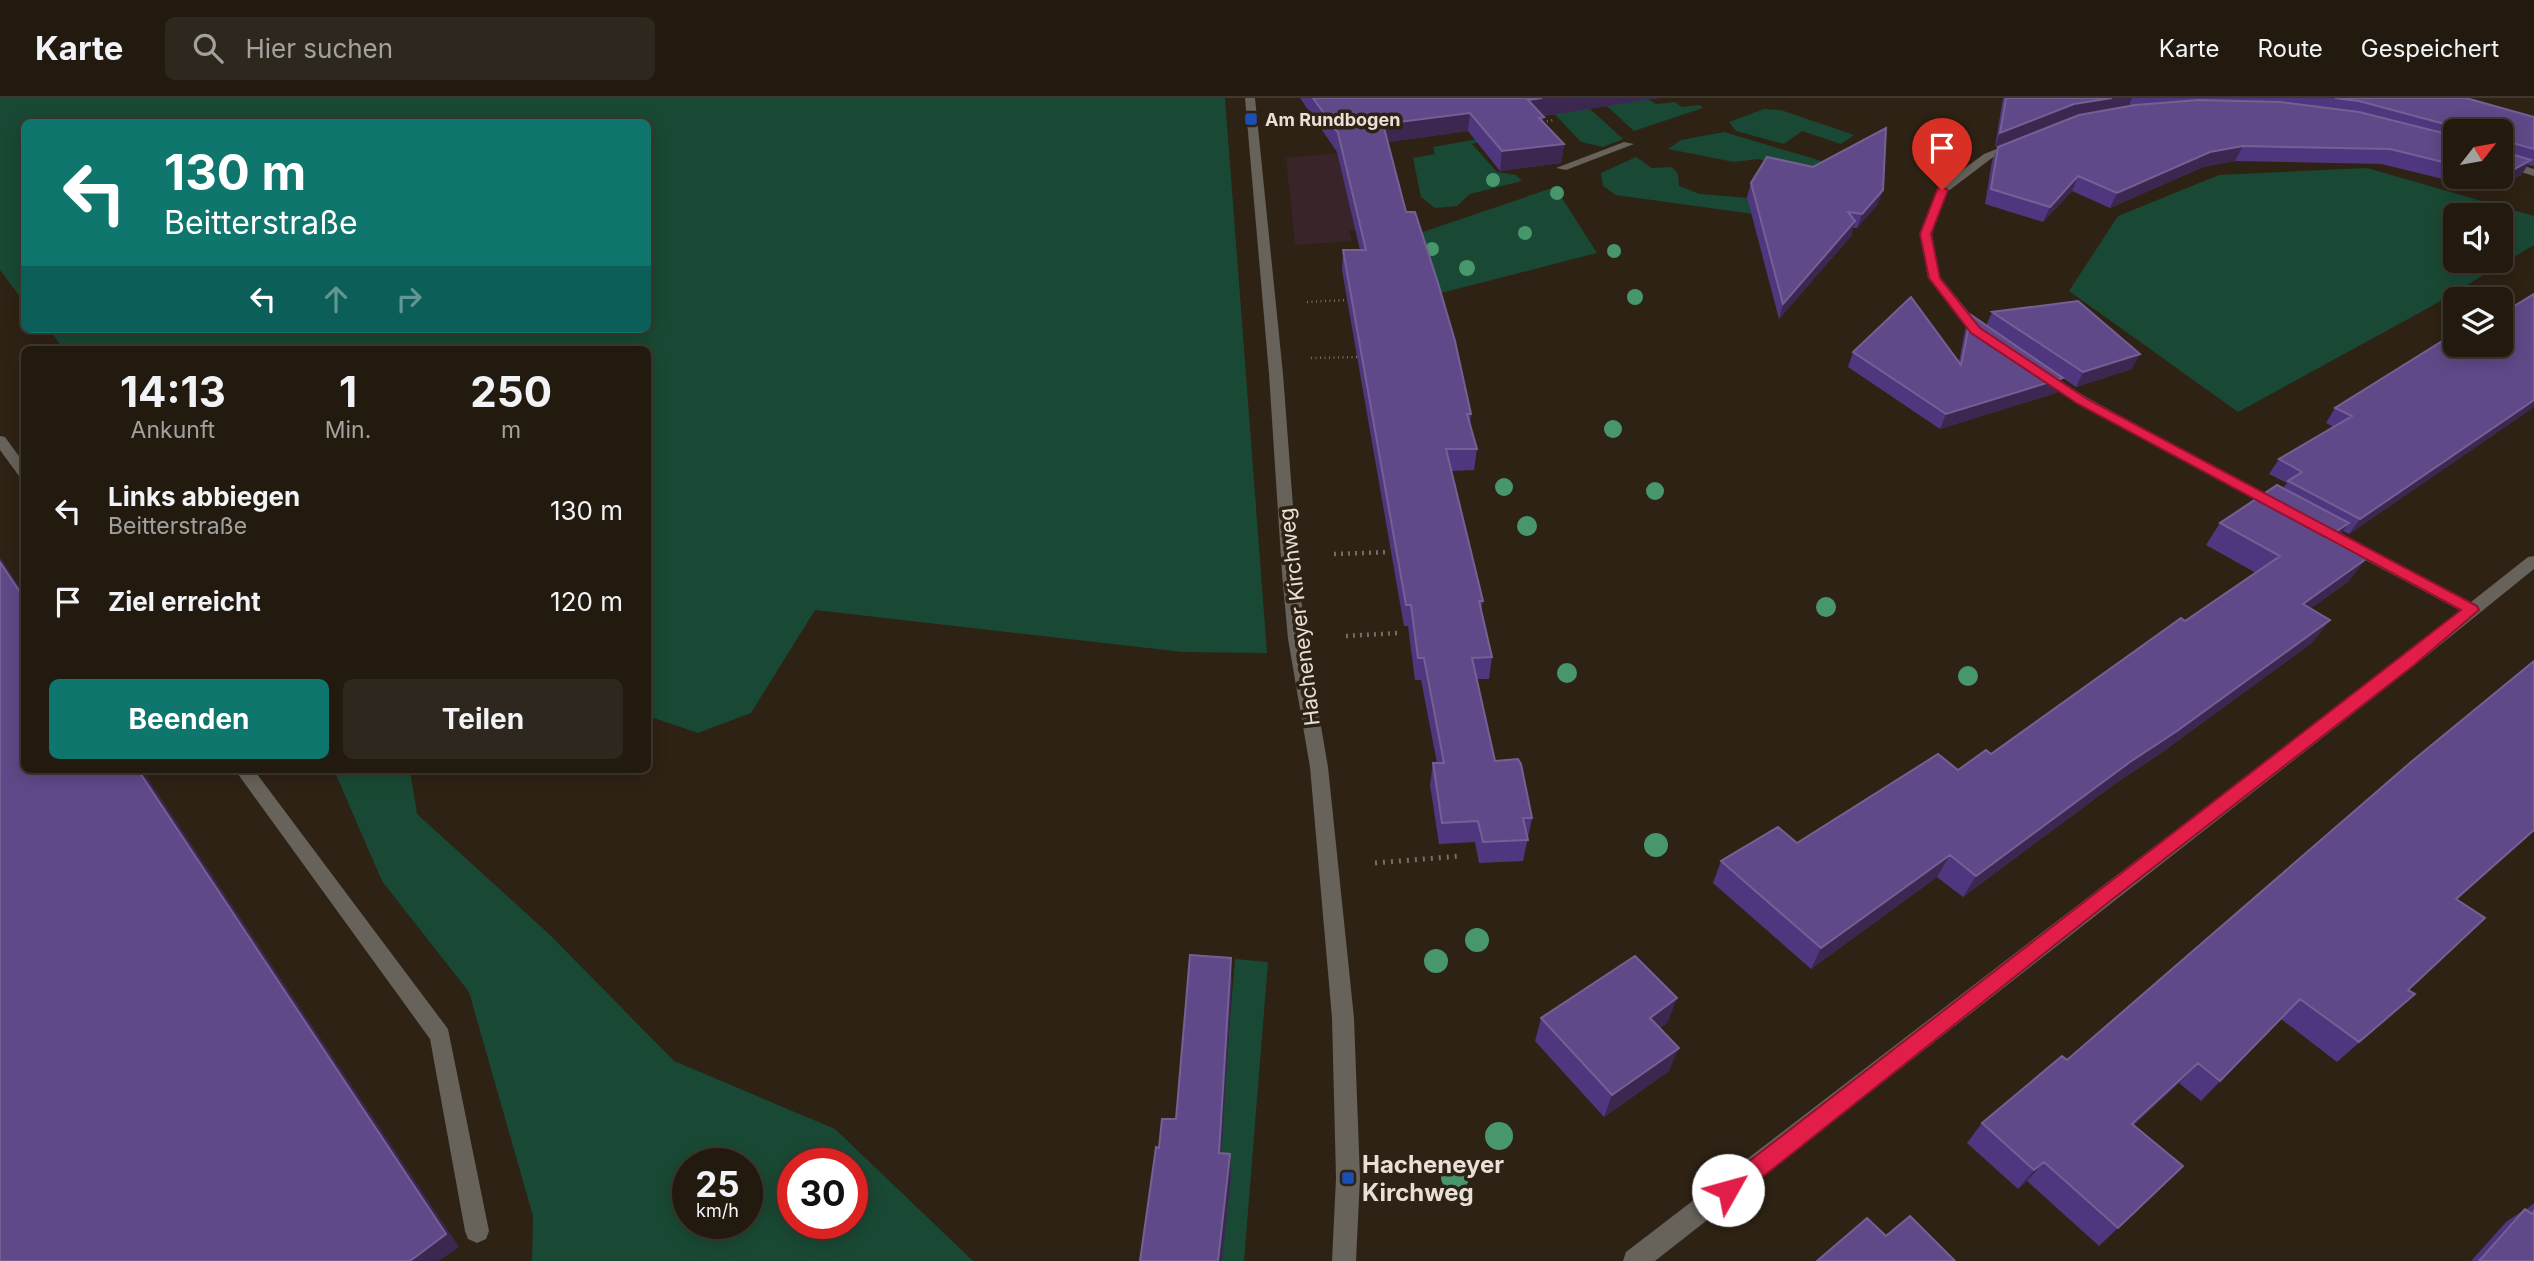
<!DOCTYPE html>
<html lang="de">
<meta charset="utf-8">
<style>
:root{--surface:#221a0f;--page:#2e271d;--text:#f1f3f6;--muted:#a2a19e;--line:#3f382f;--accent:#0f766e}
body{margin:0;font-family:Inter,sans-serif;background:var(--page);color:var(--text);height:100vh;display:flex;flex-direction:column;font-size:26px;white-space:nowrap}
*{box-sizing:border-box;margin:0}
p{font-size:23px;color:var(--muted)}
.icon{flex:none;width:38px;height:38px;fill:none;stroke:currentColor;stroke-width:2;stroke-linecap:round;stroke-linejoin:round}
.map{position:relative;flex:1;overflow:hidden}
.panel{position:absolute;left:21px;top:248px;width:630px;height:427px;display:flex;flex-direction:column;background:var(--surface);border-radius:10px;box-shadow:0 4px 18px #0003,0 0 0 2px var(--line)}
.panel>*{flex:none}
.guide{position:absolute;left:21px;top:21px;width:630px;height:214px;border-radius:10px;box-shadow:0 4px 18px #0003,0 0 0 2px var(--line);background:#0f766e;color:#fff;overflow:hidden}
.needle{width:46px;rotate:59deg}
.controls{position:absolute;left:2443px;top:21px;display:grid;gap:14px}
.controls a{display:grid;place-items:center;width:70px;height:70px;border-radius:10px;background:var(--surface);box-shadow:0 4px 18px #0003,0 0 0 2px var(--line);font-size:35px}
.speed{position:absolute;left:672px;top:1050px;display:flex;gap:14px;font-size:35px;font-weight:700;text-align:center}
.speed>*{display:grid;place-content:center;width:91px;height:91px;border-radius:50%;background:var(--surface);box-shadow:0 4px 18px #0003,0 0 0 2px var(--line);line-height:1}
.speed small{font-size:18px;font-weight:400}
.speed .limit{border:10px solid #d22;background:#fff;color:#111}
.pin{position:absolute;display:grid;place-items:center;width:60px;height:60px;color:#fff;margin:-72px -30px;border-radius:50% 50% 50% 0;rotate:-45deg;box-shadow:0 0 7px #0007}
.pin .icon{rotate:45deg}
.me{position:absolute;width:77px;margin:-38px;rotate:52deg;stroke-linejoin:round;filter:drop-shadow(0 0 5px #0008)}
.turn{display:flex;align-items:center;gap:24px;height:147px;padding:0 28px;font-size:32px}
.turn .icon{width:91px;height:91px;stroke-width:2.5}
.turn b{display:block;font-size:49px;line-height:60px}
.lanes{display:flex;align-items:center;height:66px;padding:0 28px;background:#0003;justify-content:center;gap:35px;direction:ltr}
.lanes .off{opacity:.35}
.eta{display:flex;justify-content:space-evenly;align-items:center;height:119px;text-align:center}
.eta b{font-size:42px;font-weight:700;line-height:49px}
.button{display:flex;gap:14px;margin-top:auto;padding:14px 28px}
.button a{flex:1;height:80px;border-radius:10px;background:var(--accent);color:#fff;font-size:28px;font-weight:700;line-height:80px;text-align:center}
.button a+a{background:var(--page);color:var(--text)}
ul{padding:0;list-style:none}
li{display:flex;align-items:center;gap:21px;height:91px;padding:0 28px}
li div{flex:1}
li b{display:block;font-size:26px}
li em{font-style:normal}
header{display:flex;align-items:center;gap:42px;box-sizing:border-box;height:98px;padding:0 35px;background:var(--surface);border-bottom:2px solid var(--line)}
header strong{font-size:33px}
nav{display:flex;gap:38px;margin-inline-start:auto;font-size:24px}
.search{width:490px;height:63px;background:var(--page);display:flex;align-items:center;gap:18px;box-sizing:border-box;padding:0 24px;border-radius:10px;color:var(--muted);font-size:26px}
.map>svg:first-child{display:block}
.industrial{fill:#392529}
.green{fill:#194934;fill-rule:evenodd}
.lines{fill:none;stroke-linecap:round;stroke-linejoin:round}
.path-far2{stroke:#786d61;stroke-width:2.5;stroke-dasharray:1 3.5;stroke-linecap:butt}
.path-far1{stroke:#786d61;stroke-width:4.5;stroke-dasharray:2 5;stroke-linecap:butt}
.path{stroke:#786d61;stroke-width:5;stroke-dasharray:2 6;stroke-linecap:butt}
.minor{fill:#67625a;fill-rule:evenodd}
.tree{fill:#48966c}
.wall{fill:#4f377f;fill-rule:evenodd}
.shaded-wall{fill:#3b2750}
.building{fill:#604988;stroke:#756094;stroke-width:2}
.route{fill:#e11d48;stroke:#92132f;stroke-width:2}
.transit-dot{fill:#1a4fb4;stroke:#2e2214;stroke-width:2.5}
.labels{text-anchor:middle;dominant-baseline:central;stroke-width:7;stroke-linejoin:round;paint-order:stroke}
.far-poi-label{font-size:18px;font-weight:bold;fill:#e8dfd6;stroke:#2e2214;text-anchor:start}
.street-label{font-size:21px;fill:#e8dfd6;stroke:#2e2214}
.near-poi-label{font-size:24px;font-weight:bold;fill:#e8dfd6;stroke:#2e2214;text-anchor:start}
</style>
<header>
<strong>Karte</strong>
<div class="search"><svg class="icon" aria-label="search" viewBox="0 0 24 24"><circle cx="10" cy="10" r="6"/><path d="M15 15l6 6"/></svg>Hier suchen</div>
<nav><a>Karte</a><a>Route</a><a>Gespeichert</a></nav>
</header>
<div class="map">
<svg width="2534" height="1163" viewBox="0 0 2534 1163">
<rect width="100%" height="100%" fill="#2e2214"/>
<path class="industrial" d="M1350,54L1364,132H1349L1352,143L1295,147L1286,60Z"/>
<path class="green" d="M0,0H1225L1267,555L1183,554L815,512L751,615L698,635L648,618V252H64L49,231H648V24H24V204L0,172Z
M1578,0L1623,41L1603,49L1581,44L1545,6Z
M1598,0H1646L1656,6L1675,4L1682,9L1700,7L1703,10L1634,33Z
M1764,11L1781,12L1854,37L1841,46L1802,33L1784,46L1736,33L1729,24Z
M1724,34L1825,64L1814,76L1758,61L1734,64L1668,51L1681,42Z
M1478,41L1481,44L1472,46L1497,74L1516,77L1522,83L1470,96L1457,108L1435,110L1421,99L1413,60L1435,56L1433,49Z
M1636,59L1652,70L1672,69L1678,76L1679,88L1700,96L1749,100L1782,120L1616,97L1603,88L1601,75Z
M2367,70L2534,118V147L2430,209L2238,314L2069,193L2118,118L2219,77ZM2455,117H2501V163H2455Z
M1555,89L1597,155L1437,196L1420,135Z
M334,672H410L417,716L550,837L674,963L835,1031L973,1163H532L533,1118L469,894L382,783ZM688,1066H747V1125H688ZM793,1066H852V1125H793Z
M1235,861L1268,864L1244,1163H1210Z"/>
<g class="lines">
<path class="path-far2" d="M1538,25L1554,22
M1307,204L1348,202
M1311,260L1362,259"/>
<path class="path-far1" d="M1334,456L1390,454
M1346,538L1399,535"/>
<path class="path" d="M1375,765L1461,758"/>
<path class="minor" d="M1245,0H1255L1283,276L1298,475L1306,541L1328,669L1354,920L1360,1080L1356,1163H1332L1336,1080L1332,920L1310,669L1288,541L1282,475L1269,276Z
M1624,44L1634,46L1566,72L1556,70Z
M2012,45L2022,47L1992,60L1947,94L1932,136L1940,179L1981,229L1989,235V241L1984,242L1971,235L1928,180L1920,136L1938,90L1984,56Z
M2501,61L2534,71V78L2501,68Z
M2039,270L2088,300L2288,409L2280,414L2275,412L2078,306L2034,277L2032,274Z
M0,338L5,339L24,365V380L19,378L0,352Z
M2317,424L2471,504L2528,459L2534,458V471L2414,568L1655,1163H1623L1626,1154L2461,513L2311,433L2309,429L2311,425Z
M235,672H254L448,931L489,1133L486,1141L477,1145L468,1141L465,1133L430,941Z"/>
</g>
<g class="tree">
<circle cx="1493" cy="82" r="7"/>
<circle cx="1557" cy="95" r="7"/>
<circle cx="1525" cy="135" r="7"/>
<circle cx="1432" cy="151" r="7"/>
<circle cx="1614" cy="153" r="7"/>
<circle cx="1467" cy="170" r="8"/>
<circle cx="1635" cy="199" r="8"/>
<circle cx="1613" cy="331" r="9"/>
<circle cx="1504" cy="389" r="9"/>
<circle cx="1655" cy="393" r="9"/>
<circle cx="1527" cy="428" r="10"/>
<circle cx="1826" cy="509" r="10"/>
<circle cx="1567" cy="575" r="10"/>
<circle cx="1968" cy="578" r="10"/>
<circle cx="1656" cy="747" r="12"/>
<circle cx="1477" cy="842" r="12"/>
<circle cx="1436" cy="863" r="12"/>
<circle cx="1499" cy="1038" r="14"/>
<circle cx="1455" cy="1079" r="14"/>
</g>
<path class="wall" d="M1300,0H1658L1543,18V24L1564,46L1561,65L1500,73L1468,33L1388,44L1406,114L1471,316L1470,327L1477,351L1474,372L1451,373L1483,503L1481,512L1492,559L1489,581H1477L1495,663L1532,720L1523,763L1479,765L1475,744L1439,746L1430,687L1433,665H1437L1421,582H1415L1408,528H1404L1342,172L1343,152H1360L1337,54Z
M2003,0H2466L2534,19V68L2528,67L2521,77L2493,93L2381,66L2235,63L2203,69L2110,110L2072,93L2043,124L1985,106L1992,63L1998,49L2073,20L1995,49ZM2455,33H2501V79H2455Z
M1751,85L1878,106L1857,130H1853L1851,138L1779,221L1747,99Z
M2534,196V309L2349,436L2343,433L2335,445L2349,483L2311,510L2313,544L2161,655L2116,685L1963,799L1937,779L1811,871L1713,785L1721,763L1797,745L1991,656L2256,475L2206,447L2220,425L2283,390L2287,385L2269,376L2279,361L2334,329L2326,325L2335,310L2455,247Z
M1992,214L2132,271L2076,289L2063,280L2056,295L1940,331L1848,269L1853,254L1959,264L1965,232L1971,217L1986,228Z
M2457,802L2408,892L2392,916L2337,964L2281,921L2201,1003L2179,985L2134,1027L2183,1068L2099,1148L2027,1083L2018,1091L1967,1045L1982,1025L2067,962Z
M1541,920L1668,924L1660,930L1669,973L1604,1019L1535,943Z
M2534,1105V1163H2471L2506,1124L2525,1111L2526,1112Z"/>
<path class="shaded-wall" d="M1542,0H1658L1525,21L1528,2Z
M2112,0H2132L2128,10L2069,20L1995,49L2000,35L2074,6Z
M1470,15L1468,33L1382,45L1383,26Z
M1564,46L1561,65L1500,73L1502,53Z
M2243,48L2235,63L2203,69L2110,110L2117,95L2210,54Z
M2531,62L2521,77L2493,93L2502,78Z
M2078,78L2072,93L2043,124L2050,109Z
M1883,92L1878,106L1857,130L1862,116Z
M1855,123L1851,138L1779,221L1783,206Z
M2140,256L2132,271L2076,289L2083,274Z
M2063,280L2056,295L1940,331L1946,316Z
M2534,302V309L2349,436L2360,421Z
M2349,425L2333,447L2326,440Z
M0,459L24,496V500L0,464Z
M2366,461L2349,483L2287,528L2303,506Z
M2330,522L2313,544L2161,655L2116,685L1963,799L1976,778L2130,664Z
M138,672H142L459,1149L439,1163H410Z
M2534,732V733L2434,822L2456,801Z
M1950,757L1937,779L1811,871L1821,850Z
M1231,860L1232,886L1220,1078L1219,1055Z
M1677,900L1668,924L1641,944L1650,920Z
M1679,950L1669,973L1604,1019L1612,997Z
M2198,965L2179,985L2114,1045L2132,1026Z
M1230,1056L1231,1079L1222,1163H1218Z
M2044,1064L2027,1083L2018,1091L2034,1072Z"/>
<path class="building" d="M1313,0H1542L1528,2L1544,19L1539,20L1564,46L1502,53L1470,15L1383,26L1406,114H1415L1438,185L1455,243L1471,316H1467L1477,351H1446L1483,503H1479L1492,559L1472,560L1495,663L1518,661L1521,666L1532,720H1523L1528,742L1483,744L1478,723L1442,725L1433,665H1444L1424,560H1418L1411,507H1406L1343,152H1366L1338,35Z
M2006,0H2112L2074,6L2000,35Z
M2335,0H2466L2534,19V51L2509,44L2508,55L2531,62L2502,78H2501V33H2467V32L2359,3Z
M2199,2L2280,4L2359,14L2455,38V67L2390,51L2243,48L2210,54L2117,95L2078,78L2050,109L1991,91L1998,49L2079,17L2135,7Z
M1886,30L1883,92L1862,116L1848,114L1855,123L1783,206L1751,85L1767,59L1813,69Z
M2534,196V302L2360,421L2288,383L2302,374L2279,361L2352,318L2335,310L2455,235V247H2501V216Z
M1911,199L1961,267L1971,217L2063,280L1946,316L1853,254Z
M2078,203L2140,256L2083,274L1992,214Z
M2277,387L2349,425L2326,440L2366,461L2303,506L2330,522L2177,633L2130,664L1976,778L1950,757L1821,850L1721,763L1778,729L1797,745L1938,656L1958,672L1986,652L1991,656L2181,520L2185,523L2280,458L2220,425Z
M0,464L24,500V672H138L446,1136L410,1163H0Z
M2534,563V732L2456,801L2485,820L2408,892L2415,896L2359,944L2300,901L2220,983L2198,965L2132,1026L2183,1068L2118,1130L2044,1064L2034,1072L1982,1025L2062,958L2067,962L2411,664Z
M1190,857L1231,860L1219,1055L1230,1056L1218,1163H1140L1156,1049L1159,1050L1162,1021H1176Z
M1635,858L1677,900L1650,920L1679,950L1612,997L1541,920Z
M2525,1111L2532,1116L2534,1113V1163H2479Z
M1910,1118L1955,1163H1817L1867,1120L1886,1138Z"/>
<path class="route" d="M1942,89L1948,92L1931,136L1940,180L1980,230L2087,301L2477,508L2479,512L2413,568L2114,800L1736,1100L1728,1103L1721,1100L1718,1092L1721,1085L2461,512L2078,306L1971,235L1929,180L1920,136L1937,92Z"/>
<g class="transit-dot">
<rect x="1244" y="14" width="14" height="14" rx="3.5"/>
<rect x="1341" y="1073" width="14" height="14" rx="3.5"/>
</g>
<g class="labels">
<g class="far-poi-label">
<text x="1265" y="21">Am Rundbogen</text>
</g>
<g class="street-label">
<text transform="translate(1299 519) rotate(-97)">Hacheneyer Kirchweg</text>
</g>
<g class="near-poi-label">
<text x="1362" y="1066">Hacheneyer<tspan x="1362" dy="28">Kirchweg</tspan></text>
</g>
</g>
</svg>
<div class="controls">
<a><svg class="needle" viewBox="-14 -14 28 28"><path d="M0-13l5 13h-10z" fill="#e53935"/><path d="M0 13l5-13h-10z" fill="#a2a19e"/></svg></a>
<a><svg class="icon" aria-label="sound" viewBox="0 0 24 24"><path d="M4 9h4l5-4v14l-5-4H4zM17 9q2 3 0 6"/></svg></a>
<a><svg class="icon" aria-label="layers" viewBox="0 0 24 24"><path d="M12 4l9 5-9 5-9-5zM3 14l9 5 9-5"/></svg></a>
</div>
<div class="speed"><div>25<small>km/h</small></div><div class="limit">30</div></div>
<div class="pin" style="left:1942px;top:92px;background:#d93025"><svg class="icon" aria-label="arrive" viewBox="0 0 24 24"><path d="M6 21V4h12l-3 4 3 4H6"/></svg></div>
<svg class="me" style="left:1728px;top:1092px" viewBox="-20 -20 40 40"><circle r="19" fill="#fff"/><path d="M0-13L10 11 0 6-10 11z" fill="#e11d48"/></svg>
<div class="guide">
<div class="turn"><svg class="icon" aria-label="left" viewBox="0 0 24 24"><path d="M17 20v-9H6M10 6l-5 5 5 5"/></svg><div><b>130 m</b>Beitterstraße</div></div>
<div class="lanes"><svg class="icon" aria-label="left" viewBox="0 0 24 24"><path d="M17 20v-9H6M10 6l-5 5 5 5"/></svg><svg class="icon off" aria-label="ahead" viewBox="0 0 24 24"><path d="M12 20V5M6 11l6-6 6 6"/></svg><svg class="icon off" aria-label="right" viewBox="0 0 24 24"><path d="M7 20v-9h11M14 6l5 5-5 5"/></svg></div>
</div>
<section class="panel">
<div class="eta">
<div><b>14:13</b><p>Ankunft</p></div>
<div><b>1</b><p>Min.</p></div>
<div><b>250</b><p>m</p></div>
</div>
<ul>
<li><svg class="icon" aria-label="left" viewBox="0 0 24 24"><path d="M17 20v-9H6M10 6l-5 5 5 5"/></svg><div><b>Links abbiegen</b><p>Beitterstraße</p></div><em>130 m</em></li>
<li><svg class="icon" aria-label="arrive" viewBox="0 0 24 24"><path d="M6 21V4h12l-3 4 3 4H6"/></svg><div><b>Ziel erreicht</b></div><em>120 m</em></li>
</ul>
<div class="button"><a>Beenden</a><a>Teilen</a></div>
</section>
</div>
